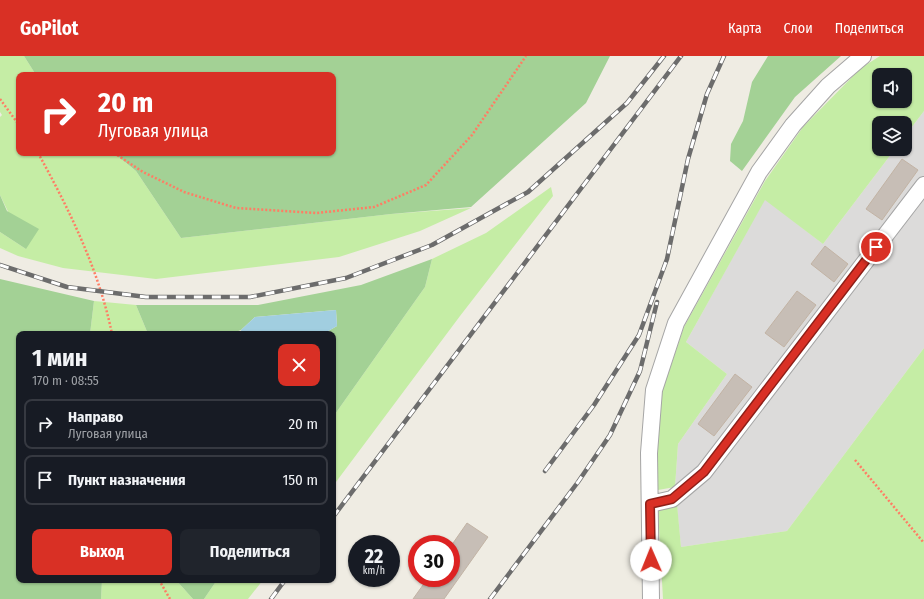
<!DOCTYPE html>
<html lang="ru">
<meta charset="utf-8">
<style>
:root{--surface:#171b24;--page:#20242c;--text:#f1f3f6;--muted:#9ea1a6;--line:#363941;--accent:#d93025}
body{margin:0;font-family:"Fira Sans Condensed",sans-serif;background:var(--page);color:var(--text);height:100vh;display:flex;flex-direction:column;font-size:15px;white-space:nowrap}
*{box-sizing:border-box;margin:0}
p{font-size:13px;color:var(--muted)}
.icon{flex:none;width:22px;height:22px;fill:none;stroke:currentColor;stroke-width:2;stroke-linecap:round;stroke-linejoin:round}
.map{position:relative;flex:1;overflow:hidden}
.panel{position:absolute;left:16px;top:275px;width:320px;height:252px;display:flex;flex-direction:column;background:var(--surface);border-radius:8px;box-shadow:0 1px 3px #0004}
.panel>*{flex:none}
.hud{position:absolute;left:16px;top:16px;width:320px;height:84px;border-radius:8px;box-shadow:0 1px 3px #0004;background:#d93025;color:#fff;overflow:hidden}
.buttons{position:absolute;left:872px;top:12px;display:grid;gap:8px}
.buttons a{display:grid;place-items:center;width:40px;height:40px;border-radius:8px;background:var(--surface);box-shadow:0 1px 3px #0004;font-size:20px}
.speed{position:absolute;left:348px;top:479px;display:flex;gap:8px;font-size:20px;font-weight:700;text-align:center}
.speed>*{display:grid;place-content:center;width:52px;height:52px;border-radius:50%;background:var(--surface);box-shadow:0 1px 3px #0004;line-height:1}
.speed small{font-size:10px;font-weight:400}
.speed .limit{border:6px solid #d22;background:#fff;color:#111}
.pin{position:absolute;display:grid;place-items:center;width:34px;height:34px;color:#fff;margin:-17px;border:2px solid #fff;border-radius:50%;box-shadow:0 1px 4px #0007}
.me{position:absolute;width:44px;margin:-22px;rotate:359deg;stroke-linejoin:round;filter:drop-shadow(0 0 3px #0008)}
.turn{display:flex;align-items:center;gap:14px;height:84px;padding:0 16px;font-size:18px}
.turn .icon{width:52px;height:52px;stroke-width:2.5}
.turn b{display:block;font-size:28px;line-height:34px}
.round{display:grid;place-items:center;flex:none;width:42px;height:42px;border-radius:8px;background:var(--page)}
.head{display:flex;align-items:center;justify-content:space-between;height:68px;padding:0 16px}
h1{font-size:24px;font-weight:700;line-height:30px}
.button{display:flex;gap:8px;margin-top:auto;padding:8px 16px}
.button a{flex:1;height:46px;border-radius:8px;background:var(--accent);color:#fff;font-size:16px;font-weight:700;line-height:46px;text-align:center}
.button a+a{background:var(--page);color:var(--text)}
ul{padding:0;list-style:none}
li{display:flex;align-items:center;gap:12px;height:50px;margin:0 8px 6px;padding:0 8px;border:2px solid var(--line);border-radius:8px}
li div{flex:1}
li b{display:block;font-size:15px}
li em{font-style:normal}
header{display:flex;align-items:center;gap:24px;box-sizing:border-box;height:56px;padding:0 20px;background:var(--accent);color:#fff}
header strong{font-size:19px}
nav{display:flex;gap:22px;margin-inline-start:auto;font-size:14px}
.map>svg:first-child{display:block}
.residential{fill:#dcdbda}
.grass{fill:#c5eda5;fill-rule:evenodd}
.forest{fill:#a3d195}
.water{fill:#a1cee0}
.building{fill:#c7beb6;stroke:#c2b3a4}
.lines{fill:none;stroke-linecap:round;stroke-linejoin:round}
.street-casing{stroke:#a5a5a5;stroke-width:18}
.path{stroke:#ff7d64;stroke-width:2.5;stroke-dasharray:2 2;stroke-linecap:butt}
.street{stroke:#fff;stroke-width:16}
.rail-casing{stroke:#6c6c6c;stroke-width:4.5}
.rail{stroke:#fff;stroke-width:3;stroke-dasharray:9;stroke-linecap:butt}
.route-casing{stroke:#8d1f18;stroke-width:10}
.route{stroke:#d93025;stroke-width:7}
</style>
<header>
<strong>GoPilot</strong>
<nav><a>Карта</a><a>Слои</a><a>Поделиться</a></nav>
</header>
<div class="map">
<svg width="924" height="543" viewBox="0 0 924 543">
<rect width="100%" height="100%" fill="#efece3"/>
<path class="residential" d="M924,55V292L787,475L681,491L675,431L678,388L727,318L686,286L765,143L823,188L895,93H905V80Z"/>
<path class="grass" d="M0,0H24L36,19H19V97H114L136,115L181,182L391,158L471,152L420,175L339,201L156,223L63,212L18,200L0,192V176L26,193L0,139V61L2,59L0,56Z
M880,0H924V55L905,80V67H879V93H895L823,188L765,144L686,286L727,318L678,388L675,431L658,434L654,395L661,339L684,271L765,125L803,71L861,12ZM879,19H905V45H879Z
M551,131L553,140L460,260L333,430V361L425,231L432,203L486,177Z
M94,245L136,249L148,278H90Z
M924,292V543H663L658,453L677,448L681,491L787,475Z
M102,524H176L193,543H101Z
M217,524H263L248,543H204Z"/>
<path class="forest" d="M24,0H610L586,47L471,151L391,158L181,182L136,115L114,97H333V19H36Z
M768,0H841L795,41L742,115L730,105L731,88L743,65L752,26Z
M0,139L7,155L39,173L26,193L0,176Z
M432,203L425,231L333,361V278H323L337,270L336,254L255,261L241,274L230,278H148L136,249H258L361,229Z
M0,223L94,245L90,278H19V524H102L101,543H0Z
M176,524H217L204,543H193Z"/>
<path class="water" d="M336,254L337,270L323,278H242L241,274L255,261Z"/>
<path class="building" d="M902,103L918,114L882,164L866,153Z
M825,190L848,208L834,226L811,208Z
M797,235L816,249L784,291L765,277Z
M735,318L752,331L714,380L698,368Z
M467,467L488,481L444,543H413L428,522H451V490Z"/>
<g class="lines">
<defs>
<path id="street" d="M650,448L672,443L704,416L924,129
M651,543L649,397L654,334L676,267L759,116L793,69L828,30L863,0"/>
</defs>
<use href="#street" class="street-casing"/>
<path class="path" d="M0,43L19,69
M38,97C69,153 99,214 112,278
M114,97L143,116L184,136L236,152L316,157L374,151L426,129L472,79L526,0
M855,404L924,487
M159,524L170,543"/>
<use href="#street" class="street"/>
<defs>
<path id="rail" d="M0,209L67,231L146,241H250L346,222L432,189L528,136L627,47L664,0
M545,415L594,349L639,279L667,203L688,103L707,38L724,0
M333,461L681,0
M271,543L285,524
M490,543L578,426L610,379L640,315L657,246"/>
</defs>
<use href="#rail" class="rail-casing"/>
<use href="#rail" class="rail"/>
</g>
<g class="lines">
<defs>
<path id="route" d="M651,504L650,448L672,443L704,416L876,191"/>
</defs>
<use href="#route" class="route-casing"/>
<use href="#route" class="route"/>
</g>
</svg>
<div class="buttons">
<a><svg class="icon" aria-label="sound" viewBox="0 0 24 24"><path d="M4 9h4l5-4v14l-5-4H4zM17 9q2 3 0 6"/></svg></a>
<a><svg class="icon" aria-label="layers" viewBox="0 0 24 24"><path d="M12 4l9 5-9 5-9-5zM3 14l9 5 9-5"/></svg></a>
</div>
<div class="speed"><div>22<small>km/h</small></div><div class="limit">30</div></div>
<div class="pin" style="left:876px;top:191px;background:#d93025"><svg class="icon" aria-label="arrive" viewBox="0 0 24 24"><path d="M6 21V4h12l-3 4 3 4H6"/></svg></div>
<svg class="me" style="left:651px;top:504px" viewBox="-20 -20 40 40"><circle r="19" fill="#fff"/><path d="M0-13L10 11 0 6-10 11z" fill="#d93025"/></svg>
<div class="hud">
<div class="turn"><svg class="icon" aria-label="right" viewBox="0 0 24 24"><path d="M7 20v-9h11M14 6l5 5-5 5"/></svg><div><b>20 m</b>Луговая улица</div></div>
</div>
<section class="panel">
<div class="head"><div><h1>1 мин</h1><p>170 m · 08:55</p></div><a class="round" style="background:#d93025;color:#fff"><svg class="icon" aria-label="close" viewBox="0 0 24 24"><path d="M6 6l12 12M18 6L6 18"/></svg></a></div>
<ul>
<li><svg class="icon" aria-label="right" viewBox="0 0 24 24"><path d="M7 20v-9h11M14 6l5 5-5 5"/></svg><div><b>Направо</b><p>Луговая улица</p></div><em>20 m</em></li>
<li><svg class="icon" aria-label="arrive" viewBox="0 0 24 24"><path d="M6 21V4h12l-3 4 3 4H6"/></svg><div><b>Пункт назначения</b></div><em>150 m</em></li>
</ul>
<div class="button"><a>Выход</a><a>Поделиться</a></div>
</section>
</div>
